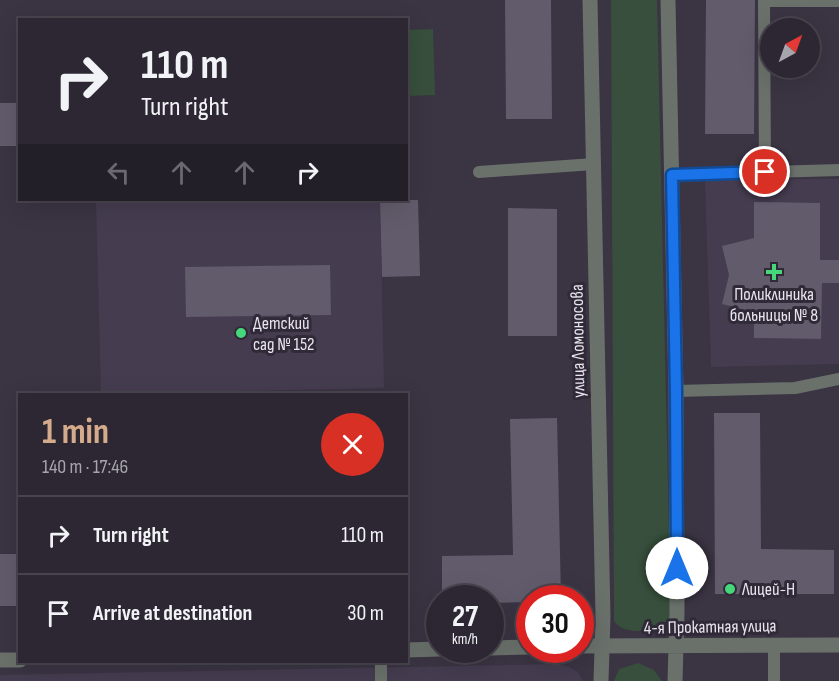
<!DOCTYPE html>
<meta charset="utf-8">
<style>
:root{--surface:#2c2732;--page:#342f3a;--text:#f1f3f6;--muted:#a6a5ac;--line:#48444d;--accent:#d6ab8b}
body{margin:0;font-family:"Sofia Sans Condensed",sans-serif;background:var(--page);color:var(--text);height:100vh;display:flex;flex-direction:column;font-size:22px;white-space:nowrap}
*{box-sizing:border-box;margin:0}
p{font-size:20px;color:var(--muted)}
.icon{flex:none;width:33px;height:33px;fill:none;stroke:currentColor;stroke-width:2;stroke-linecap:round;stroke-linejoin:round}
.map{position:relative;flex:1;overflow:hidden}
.panel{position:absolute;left:18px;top:393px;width:390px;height:270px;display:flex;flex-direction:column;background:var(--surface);border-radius:0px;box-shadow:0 6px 24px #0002,0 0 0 2px var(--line)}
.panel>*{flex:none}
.hud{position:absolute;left:18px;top:18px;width:390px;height:183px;border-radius:0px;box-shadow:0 6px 24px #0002,0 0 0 2px var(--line);background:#2c2732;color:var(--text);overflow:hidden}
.needle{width:39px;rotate:41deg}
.controls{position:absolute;left:760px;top:18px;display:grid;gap:12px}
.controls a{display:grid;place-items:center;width:60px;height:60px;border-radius:50%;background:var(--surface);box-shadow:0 6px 24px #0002,0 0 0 2px var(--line);font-size:30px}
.speed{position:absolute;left:426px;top:585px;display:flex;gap:12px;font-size:30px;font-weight:700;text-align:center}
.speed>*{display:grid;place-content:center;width:78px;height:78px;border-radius:50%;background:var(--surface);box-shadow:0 6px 24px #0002,0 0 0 2px var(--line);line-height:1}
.speed small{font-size:15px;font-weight:400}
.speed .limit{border:9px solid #d22;background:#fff;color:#111}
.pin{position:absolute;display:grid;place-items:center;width:51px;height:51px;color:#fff;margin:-26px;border:3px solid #fff;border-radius:50%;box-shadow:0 2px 6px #0007}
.me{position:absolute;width:66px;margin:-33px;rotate:0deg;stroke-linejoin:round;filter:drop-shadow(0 0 4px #0008)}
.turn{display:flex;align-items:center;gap:21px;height:126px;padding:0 24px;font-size:27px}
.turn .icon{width:78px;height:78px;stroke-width:2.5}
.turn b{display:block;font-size:42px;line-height:51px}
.lanes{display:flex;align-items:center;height:57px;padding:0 24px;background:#0003;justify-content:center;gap:30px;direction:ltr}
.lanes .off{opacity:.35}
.round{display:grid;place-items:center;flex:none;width:63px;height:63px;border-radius:32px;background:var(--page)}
.headline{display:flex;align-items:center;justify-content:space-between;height:102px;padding:0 24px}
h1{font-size:36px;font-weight:700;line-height:45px;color:var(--accent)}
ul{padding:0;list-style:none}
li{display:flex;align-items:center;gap:18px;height:78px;padding:0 24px;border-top:2px solid var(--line)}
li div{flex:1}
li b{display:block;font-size:22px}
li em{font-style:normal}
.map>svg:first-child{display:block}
.built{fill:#453c50}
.green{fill:#374f3c}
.building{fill:#625b6b}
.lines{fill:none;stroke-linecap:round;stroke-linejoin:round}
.service{stroke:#6a716b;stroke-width:12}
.minor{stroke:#6a716b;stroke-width:15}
.tertiary{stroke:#6a716b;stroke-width:15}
.route-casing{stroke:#114b97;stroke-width:15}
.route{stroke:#1a73e8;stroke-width:10}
.poi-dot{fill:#45d77a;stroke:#302a38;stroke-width:2}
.labels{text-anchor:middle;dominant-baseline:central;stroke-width:6;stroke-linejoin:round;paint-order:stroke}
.poi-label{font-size:18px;fill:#e9e5ef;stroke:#302a38;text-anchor:start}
.street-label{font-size:18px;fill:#e9e5ef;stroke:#302a38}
</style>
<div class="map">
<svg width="839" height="681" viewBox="0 0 839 681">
<rect width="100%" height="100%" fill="#3a3443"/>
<path class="built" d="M839,179V364L711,367L705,180Z
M96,200H380L384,388L101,394Z
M558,664L569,667L578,672L583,681H0V675Z"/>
<path class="green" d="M611,0H657L671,618L669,625L664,629C647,630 625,636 614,621Z
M433,29L435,95L407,96V30Z
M638,663L654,670L662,681H614L619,669Z"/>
<path class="building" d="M505,0H551L552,119H506Z
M706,0H755L754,134H705Z
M0,103H20V146H0Z
M380,200H418L420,276L382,277Z
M754,202L820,203V260H839V283H822L821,339L754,338V312L722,304L729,275L722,246L754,238Z
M508,208L557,209V336H508Z
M330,265L331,315L186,317L185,267Z
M714,413H760L761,549L834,550V594H715Z
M557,418L561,598H530V602L490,603V598H442V556L513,555L510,419Z
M0,554H20V606H0Z"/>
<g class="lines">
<path class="service" d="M479,172L594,164
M765,172L764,1H839
M672,175L839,170
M676,391L795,388L839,379
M774,646V681
M381,662V681"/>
<path class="minor" d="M668,0L676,391L677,612L675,681
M580,646L839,645
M490,648L530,647
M406,650L440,649
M0,660H20"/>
<path class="tertiary" d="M590,0L603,616L601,681"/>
</g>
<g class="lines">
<defs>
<path id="route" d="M677,568L676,391L672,175L765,172"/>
</defs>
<use href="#route" class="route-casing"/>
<use href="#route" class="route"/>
</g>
<g class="poi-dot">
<path d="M771 263h6v6h6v6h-6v6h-6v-6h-6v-6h6z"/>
<circle cx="241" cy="333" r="6"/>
<circle cx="730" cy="589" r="6"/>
</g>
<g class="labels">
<g class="poi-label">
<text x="774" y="294" text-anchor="middle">Поликлиника<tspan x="774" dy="21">больницы № 8</tspan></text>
<text x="253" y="323">Детский<tspan x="253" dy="21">сад № 152</tspan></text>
<text x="742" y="589">Лицей-Н</text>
</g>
<g class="street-label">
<text transform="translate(578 341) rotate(-91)">улица Ломоносова</text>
<text transform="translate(710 627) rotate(-1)">4-я Прокатная улица</text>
</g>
</g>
</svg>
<div class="controls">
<a><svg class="needle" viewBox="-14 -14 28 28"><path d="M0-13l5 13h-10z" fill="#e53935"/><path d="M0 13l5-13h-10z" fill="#a6a5ac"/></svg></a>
</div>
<div class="speed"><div>27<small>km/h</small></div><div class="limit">30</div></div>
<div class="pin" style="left:765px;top:172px;background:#d93025"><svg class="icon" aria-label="arrive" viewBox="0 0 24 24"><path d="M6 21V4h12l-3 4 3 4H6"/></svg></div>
<svg class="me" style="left:677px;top:568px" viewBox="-20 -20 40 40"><circle r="19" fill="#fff"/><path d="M0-13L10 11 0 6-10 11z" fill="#1a73e8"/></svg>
<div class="hud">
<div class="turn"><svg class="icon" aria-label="right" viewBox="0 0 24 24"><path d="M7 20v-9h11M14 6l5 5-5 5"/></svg><div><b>110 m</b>Turn right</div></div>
<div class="lanes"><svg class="icon off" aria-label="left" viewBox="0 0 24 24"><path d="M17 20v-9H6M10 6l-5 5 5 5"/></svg><svg class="icon off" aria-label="ahead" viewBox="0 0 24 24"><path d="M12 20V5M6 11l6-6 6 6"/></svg><svg class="icon off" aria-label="ahead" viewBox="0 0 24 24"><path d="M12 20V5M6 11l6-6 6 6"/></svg><svg class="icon" aria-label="right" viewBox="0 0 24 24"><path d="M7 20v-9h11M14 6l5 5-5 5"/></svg></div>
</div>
<section class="panel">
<div class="headline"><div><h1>1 min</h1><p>140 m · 17:46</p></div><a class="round" style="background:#d93025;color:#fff"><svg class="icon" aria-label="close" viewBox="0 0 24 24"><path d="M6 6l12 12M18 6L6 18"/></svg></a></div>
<ul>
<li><svg class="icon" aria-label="right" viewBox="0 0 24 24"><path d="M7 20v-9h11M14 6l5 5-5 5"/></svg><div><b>Turn right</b></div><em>110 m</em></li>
<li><svg class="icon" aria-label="arrive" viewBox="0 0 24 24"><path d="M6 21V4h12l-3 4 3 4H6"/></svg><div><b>Arrive at destination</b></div><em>30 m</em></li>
</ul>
</section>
</div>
